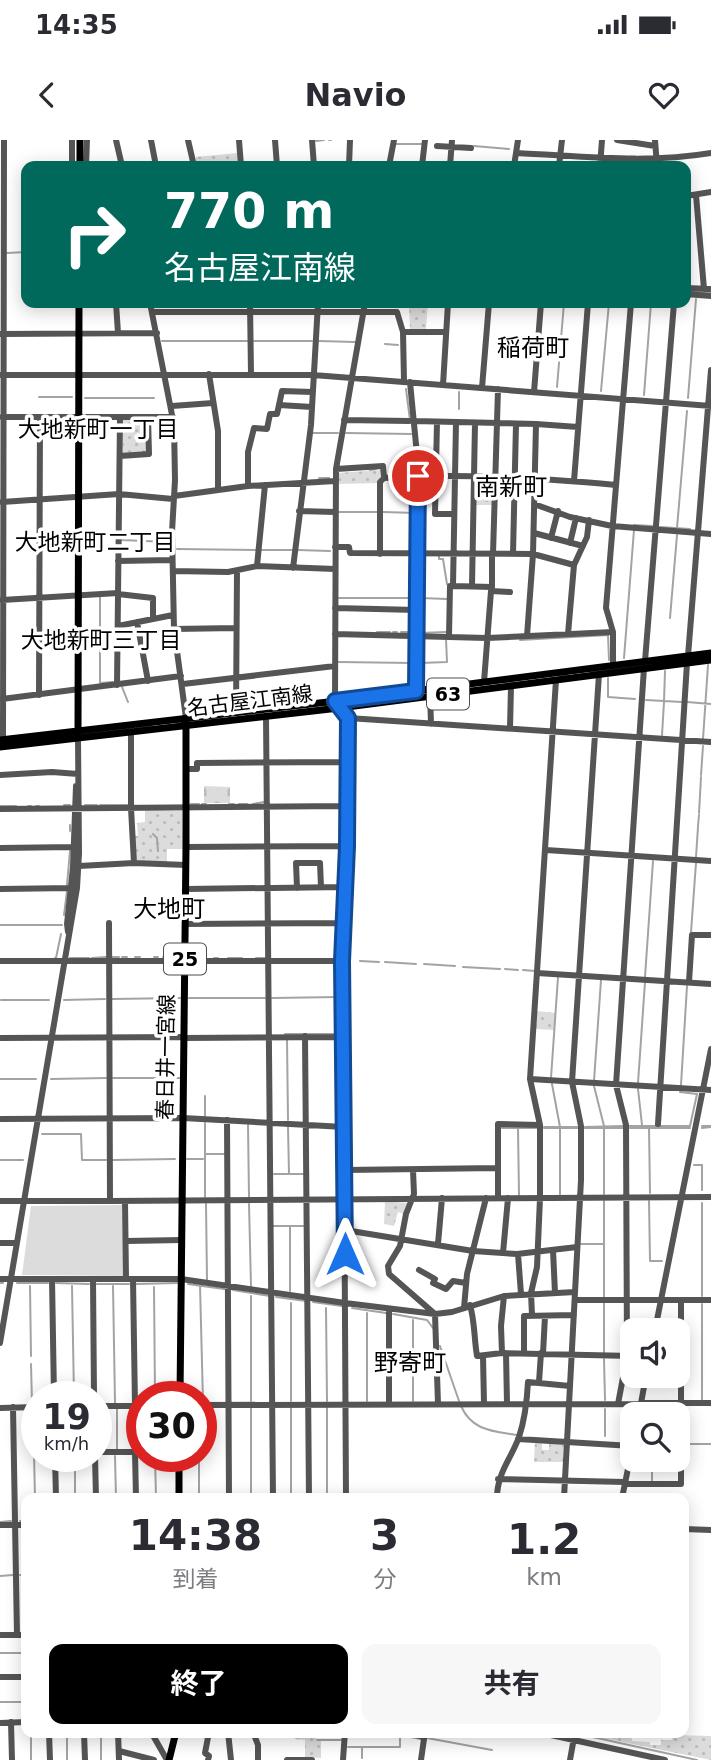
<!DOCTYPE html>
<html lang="ja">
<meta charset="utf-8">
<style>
:root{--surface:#fff;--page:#f7f7f7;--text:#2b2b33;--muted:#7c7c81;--accent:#000}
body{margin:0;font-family:"DejaVu Sans","Noto Sans JP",sans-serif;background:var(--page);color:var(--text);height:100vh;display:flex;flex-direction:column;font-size:26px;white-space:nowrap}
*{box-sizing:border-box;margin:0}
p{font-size:23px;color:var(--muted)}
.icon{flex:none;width:38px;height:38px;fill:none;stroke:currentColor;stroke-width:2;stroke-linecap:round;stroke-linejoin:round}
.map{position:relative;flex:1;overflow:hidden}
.drawer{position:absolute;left:21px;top:1353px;width:668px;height:245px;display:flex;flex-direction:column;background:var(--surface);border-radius:14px;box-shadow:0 4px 18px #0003}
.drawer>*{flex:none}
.top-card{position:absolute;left:21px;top:21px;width:670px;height:147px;border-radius:14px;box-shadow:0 4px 18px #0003;background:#00695c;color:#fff;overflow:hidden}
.fabs{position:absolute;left:620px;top:1178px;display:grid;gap:14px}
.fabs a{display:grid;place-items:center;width:70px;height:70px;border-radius:14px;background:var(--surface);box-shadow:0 4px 18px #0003;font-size:35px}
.speed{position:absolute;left:21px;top:1241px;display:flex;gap:14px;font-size:35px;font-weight:700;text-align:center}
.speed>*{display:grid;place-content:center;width:91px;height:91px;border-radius:50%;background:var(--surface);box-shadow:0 4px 18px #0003;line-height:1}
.speed small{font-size:18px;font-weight:400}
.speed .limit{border:10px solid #d22;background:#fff;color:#111}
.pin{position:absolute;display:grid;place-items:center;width:60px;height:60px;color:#fff;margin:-30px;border:4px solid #fff;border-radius:50%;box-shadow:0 2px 7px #0007}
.me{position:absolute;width:77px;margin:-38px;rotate:0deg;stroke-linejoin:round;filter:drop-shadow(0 0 5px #0008)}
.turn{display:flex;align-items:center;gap:24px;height:147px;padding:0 28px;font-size:32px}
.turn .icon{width:91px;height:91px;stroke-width:2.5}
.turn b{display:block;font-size:49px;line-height:60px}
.eta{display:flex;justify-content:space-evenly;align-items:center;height:119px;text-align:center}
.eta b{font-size:42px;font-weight:700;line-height:49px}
.cta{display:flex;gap:14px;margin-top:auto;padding:14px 28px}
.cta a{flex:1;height:80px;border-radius:14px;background:var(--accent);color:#fff;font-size:28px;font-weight:700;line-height:80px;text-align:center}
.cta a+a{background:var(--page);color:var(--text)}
.status{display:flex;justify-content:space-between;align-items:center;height:49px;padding:0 35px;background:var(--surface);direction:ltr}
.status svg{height:19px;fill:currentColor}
header{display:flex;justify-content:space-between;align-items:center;height:91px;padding:0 28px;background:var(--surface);font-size:32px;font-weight:700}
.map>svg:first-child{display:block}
.green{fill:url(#green-dots)}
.cemetery{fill:url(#cemetery-stones)}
.pitch{fill:#dcdcdc}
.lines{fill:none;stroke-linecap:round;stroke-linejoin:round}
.stream{stroke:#a3a3a3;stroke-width:2}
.minor{stroke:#555;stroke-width:6}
.major{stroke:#000;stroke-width:7}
.route-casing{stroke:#114b97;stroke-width:18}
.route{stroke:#1a73e8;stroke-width:12}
.labels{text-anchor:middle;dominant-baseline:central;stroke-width:7;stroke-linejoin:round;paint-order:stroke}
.shield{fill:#fff;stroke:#4c4c4c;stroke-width:2}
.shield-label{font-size:19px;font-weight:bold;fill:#000}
.street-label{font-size:21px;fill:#000;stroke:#fff}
.neighbourhood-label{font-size:23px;fill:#000;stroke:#fff}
.quarter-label{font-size:24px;fill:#000;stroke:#fff}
</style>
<div class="status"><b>14:35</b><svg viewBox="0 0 49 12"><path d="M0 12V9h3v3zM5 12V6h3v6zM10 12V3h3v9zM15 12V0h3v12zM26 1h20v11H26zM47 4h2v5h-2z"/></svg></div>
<header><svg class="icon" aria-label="back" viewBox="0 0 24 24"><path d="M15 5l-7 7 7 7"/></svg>Navio<svg class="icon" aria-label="heart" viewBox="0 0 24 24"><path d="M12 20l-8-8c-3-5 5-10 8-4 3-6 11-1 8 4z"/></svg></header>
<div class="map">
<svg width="711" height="1620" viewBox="0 0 711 1620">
<defs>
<pattern id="green-dots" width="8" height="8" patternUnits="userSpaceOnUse" patternTransform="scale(1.75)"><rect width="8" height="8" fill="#dcdcdc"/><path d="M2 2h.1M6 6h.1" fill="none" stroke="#bbb" stroke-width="1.8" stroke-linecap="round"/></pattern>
<pattern id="cemetery-stones" width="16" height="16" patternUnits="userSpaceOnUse" patternTransform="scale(1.75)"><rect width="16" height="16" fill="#dcdcdc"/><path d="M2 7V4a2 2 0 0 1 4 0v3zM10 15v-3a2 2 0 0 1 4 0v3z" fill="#bbb"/></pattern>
</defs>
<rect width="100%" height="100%" fill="#fff"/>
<path class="green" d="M237,13L238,26H196V17Z
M409,163H428L426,189H410Z
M124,279L146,280V312L123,314L122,281Z
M381,330L379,343L337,344V333Z
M477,339L492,341V365H475Z
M145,670L182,671L183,709H167V722L138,721L136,719L134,696H138L137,683L145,682Z
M537,871L555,873L554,890L536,889Z
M385,1061L408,1063L404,1074L398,1072L394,1086L384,1084Z
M535,1302H542V1310H549V1302L564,1305L563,1322H534Z
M294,1593H316V1601H321V1618L305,1617V1600L295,1599Z
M586,1593L632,1595V1601L650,1602V1605H661V1600H672L673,1595L711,1596V1620L588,1595Z"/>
<path class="cemetery" d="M204,646L230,647V663H204Z"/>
<path class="pitch" d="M122,1065L124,1136L22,1135L31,1066Z"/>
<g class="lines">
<path class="stream" d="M329,0H331
M316,1L324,0
M396,4H422
M474,6L509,9
M7,113L26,112
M691,151L711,153
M162,201H248
M254,201H312
M319,201L355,202
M385,204L398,205
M557,247L564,163
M406,249L410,280
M601,251L609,163
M459,252V269
M644,255L651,163
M39,257H72
M85,258H154
M688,258L696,159
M312,293H338
M346,293L411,294
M370,330L376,329
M319,338H329
M339,372H379
M383,372L416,373
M634,385L652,386
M660,387L690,389
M677,388L687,271
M121,400L169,402
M177,409L256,410
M261,410H293
M298,410L330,411
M439,416V419H443L447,444
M100,457V543L113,542
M338,458H413
M421,458L447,459
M670,478L677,395
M377,492H390
M393,492H397
M401,492H413
M420,493L446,492
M520,500L608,495L609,520
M624,518L634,390
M338,522L413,523
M420,523L447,522L446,499
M608,538V557L635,559
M122,547L128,562
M646,560L682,562
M664,561L665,531
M687,562L711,564
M662,595L664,562
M703,599L708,525
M701,635L703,606
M191,664H199
M202,664H206
M229,664H234
M239,664H247
M253,664L264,662
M64,665H70
M85,665H97
M100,665H128
M0,666H16
M28,666H31
M36,666H39
M699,673L701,637
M70,685V691
M698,686L699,675
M153,694L157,698L158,711
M696,717L698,687
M67,745L70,711
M64,775L67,751
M0,785H62
M691,792L696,723
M112,817H119
M122,817H127
M135,817H140
M154,817H158
M163,817H164
M167,817H182
M55,818H56L61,794
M70,818H89
M92,818L106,817
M191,818H198
M201,818H204
M214,818H218
M228,818H242
M256,818H265
M360,821L379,822
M385,822L416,824
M424,824L455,826
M463,827L500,829
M505,829L518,830
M523,830L535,831
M645,837L653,721
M189,858H265
M272,858L339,857
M112,859L180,858
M1,860H49
M64,860L105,859
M285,894H339
M287,899L288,980
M113,938H180
M551,938L558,837
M0,939H36
M51,939L106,938
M594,941L601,840
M638,943L645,842
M552,944L560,987
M681,945L687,846
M594,946L604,986
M638,949L642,985
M205,956V976
M205,983V1057
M248,985L249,1057
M629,986H690L697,954L680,952
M702,986H711
M288,987L289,1034
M544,987H578
M585,987L623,986
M502,988H537
M518,988L519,1055
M544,988H578
M584,988H624
M604,988V1054
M630,988H690
M649,988L650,1053
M702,988L711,987
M560,989V1054
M42,994H81L82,1020H106
M205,1014H224
M187,1019H203
M0,1020H23
M113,1020L175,1019
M694,1025H702V1050
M274,1034H304
M604,1061V1158
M649,1061L650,1121H662
M206,1064L207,1140
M249,1064L251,1146
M273,1086H304
M290,1086V1151
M581,1104H604
M0,1143H3
M17,1143H48
M56,1143L89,1144
M96,1144H129
M136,1144L177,1143
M188,1144L224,1149
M200,1145L203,1262
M30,1146L31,1216
M72,1146L74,1256
M113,1146L115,1263
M154,1147L155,1256
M233,1150L270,1156
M251,1156V1261
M702,1156V1063
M276,1157L306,1161
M313,1162L342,1166
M291,1163V1261
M604,1163V1214
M326,1168L327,1261
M352,1168L386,1173
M367,1173V1261
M393,1174L427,1180L433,1188
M413,1180V1261
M440,1206L459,1261
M604,1219L605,1260
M31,1224L32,1263
M702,1260V1164
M461,1266C472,1291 493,1291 517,1295
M661,1267V1274
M251,1268V1358
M291,1268V1358
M327,1268V1358
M33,1269L35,1358
M117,1269V1309
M605,1269V1296
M201,1297L205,1267
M684,1304H711
M75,1316V1358
M115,1316L116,1358
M155,1316L156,1358
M199,1316V1358
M652,1341V1320
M20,1381H26
M0,1382L11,1381
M20,1435H26
M0,1436L13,1435
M0,1513H26
M0,1562H26
M31,1592V1620
M101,1592V1620
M67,1593V1620
M588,1596L697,1620
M427,1598L492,1610
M317,1600H341
M348,1607H400V1595L421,1599
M362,1608V1618"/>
<path class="minor" d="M72,0V26
M116,0L122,26
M151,0L156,26
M188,0L194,26
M239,0L241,26
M275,0L277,26
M312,0L314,26
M617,0L655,6
M655,0L657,26
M437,6L471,8
M516,13C582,16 646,24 711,13
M86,26L87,0
M349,26L350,0
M389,26L394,0
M422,26L425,0
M450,26L452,0
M514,26L518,0
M559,26L562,0
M600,26L602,0
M696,55L704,149
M686,56L711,52
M686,148L711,149
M686,154L711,156
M116,163L118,193
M150,163L174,285L175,340L172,392L174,489L186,578
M250,163L251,234
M365,163L336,329L335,561L348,578L711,602
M152,172H397L403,192
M1,194L157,193
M209,234L218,291V350
M0,235H313L711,266
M404,241L403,192H446
M410,242L419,336
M443,245L448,163
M482,248L489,163
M534,252L541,163
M279,265L282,251L312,252
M172,266L213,263
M2,277H173
M344,280L409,281
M414,281L536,284L533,414L527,496
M437,282L435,374H454
M456,282L453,446L492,447V414
M536,284L578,287
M120,316L149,314L148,277
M336,329L383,326L384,338L380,342V414
M384,338C461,333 538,338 616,345
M574,341L588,163
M248,346V312L254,288L267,289L270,274H277L279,265L312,267
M174,356L248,346L335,341
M2,362L119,354L173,359
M534,364L570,377L612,386L711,394
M299,371L335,372
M534,393L583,406
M551,398L558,371
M570,403L576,378
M335,407H349L350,413L533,414L574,425
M493,414L498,249
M513,414L516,284
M118,421L172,420
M257,426L265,345
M293,428L311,285L318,163
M173,431L228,432L257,426L335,429
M472,446L475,283
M118,454L153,458V479
M2,460L118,453
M335,468L417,470
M137,482L148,541
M118,486L173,475
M174,489L236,488
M335,494L487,498L613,492
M568,494L574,425L587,397L589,380
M449,496L450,446
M688,516L711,230
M645,521L674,163
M613,525V492L606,468L631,163
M484,542L491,451L510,452
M183,544L335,526
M117,545L120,277
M416,551L418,336
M430,554L431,584
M39,555L40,278
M2,559L181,536
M236,573L237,431
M266,576L273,1358
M510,588L511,546
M131,592V668L134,723L186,725
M3,599L4,0
M186,629H197V623L348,622
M0,635L52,632L78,634
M0,669L347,666
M186,707L347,706
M0,708L74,707
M546,710L711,721
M79,726L134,723
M297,748L296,723H320L321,747
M0,749L72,748
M186,749L345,747
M109,783L110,1061L711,1057
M185,784L344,783
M68,792L67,784L73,727L76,646
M0,821H343L347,706L348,578
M343,821L346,1358
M537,833L711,844
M689,842L692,795H711
M305,896L309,1358
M0,898L184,897
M184,898L343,897
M530,939L711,950
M0,979L183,978L344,987
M227,980L229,1358
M658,984L687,523
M345,1030L498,1028
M413,1030L414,1054L406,1074L400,1106L388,1126L389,1134L435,1174L438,1264
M498,1058V984L540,985
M0,1061H110
M125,1061L126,1139
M345,1090L473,1111L517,1114L577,1107
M126,1101L182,1100
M0,1103H17
M438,1104L442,1058
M553,1110L555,1153
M503,1113L508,1058
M518,1114L521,1154
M419,1130L435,1139L433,1143L446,1149L453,1141L466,1143
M0,1139H181L345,1163L435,1174L452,1172L504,1156L575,1152
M52,1139L54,1256
M93,1139L94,1256
M133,1139L135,1266
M575,1160H711
M470,1165C475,1182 474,1199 477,1216L502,1213L632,1216
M464,1168L467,1134L486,1058
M389,1169V1264
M532,1175L531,1153L537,1127L540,1058V985L530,939L556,540
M655,1190L711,909
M0,1203L77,748L79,713L78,598
M502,1213L501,1186L504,1156
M506,1213L507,1264
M524,1213V1176L574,1175
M543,1214L545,1176
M483,1216L484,1264
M539,1242L541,1213
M641,1263H711
M618,1264L627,1216L626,985L616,945L644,528
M201,1265L641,1264
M96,1266H142
M13,1267L17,1495
M0,1268L37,1267
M639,1274L646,1236
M518,1299L632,1306
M96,1312H142
M135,1312L136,1358
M55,1316L56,1358
M95,1316L96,1358
M498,1339L625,1342
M625,1344H681V1160
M497,1358C497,1333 511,1319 519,1297C525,1279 527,1261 528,1242L570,1246
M564,1358L581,1040V986L572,942L599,534
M622,1358L632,1309
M0,1385H26
M684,1389L711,1390
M0,1495H26
M0,1537H26
M11,1582L12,1620
M0,1583L26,1582
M49,1592L50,1620
M84,1592L85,1620
M118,1592L119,1620
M151,1592L167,1620
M228,1592L231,1620
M253,1592L258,1605V1620
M404,1592L424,1597
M537,1592L665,1620
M119,1611L154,1620
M208,1620L209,1616L205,1613L209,1592
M287,1620H312
M343,1620L345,1592
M421,1620L425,1592
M570,1620L575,1592"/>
<path class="major" d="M80,26V0
M78,594L79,163
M0,600L328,562L711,513
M0,607L339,568L711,520
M180,1256L186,707V582
M179,1358V1316
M169,1620L176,1592"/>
</g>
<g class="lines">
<defs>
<path id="route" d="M345,1114L342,821L347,706L348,578L335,561L416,551L418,336"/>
</defs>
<use href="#route" class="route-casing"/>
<use href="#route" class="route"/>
</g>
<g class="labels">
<g class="shield">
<rect x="427" y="538.5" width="42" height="31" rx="5"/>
<rect x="164" y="803.5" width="42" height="31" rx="5"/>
</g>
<g class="shield-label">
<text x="448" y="554">63</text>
<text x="185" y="819">25</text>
</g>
<g class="street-label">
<text transform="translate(250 561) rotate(-7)">名古屋江南線</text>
<text transform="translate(166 917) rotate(-89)">春日井一宮線</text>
</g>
<g class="neighbourhood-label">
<text x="98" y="289">大地新町一丁目</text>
<text x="95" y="402">大地新町二丁目</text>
<text x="101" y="500">大地新町三丁目</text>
</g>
<g class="quarter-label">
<text x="533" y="208">稲荷町</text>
<text x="511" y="347">南新町</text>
<text x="169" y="769">大地町</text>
<text x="410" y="1223">野寄町</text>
</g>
</g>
</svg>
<div class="fabs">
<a><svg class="icon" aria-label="sound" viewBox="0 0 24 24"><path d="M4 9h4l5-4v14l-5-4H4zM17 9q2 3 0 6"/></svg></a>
<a><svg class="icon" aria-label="search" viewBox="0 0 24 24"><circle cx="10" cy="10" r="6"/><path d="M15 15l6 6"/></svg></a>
</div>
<div class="speed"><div>19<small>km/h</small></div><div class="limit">30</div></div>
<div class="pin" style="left:418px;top:336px;background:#d93025"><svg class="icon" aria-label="arrive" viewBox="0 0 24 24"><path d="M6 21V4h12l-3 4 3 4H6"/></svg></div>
<svg class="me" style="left:345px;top:1114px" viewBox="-20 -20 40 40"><path d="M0-17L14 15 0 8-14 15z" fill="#1a73e8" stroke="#fff" stroke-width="4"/></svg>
<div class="top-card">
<div class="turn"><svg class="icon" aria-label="right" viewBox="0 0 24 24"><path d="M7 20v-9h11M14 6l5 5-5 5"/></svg><div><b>770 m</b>名古屋江南線</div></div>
</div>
<section class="drawer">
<div class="eta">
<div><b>14:38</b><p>到着</p></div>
<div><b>3</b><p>分</p></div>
<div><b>1.2</b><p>km</p></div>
</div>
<div class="cta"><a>終了</a><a>共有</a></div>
</section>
</div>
